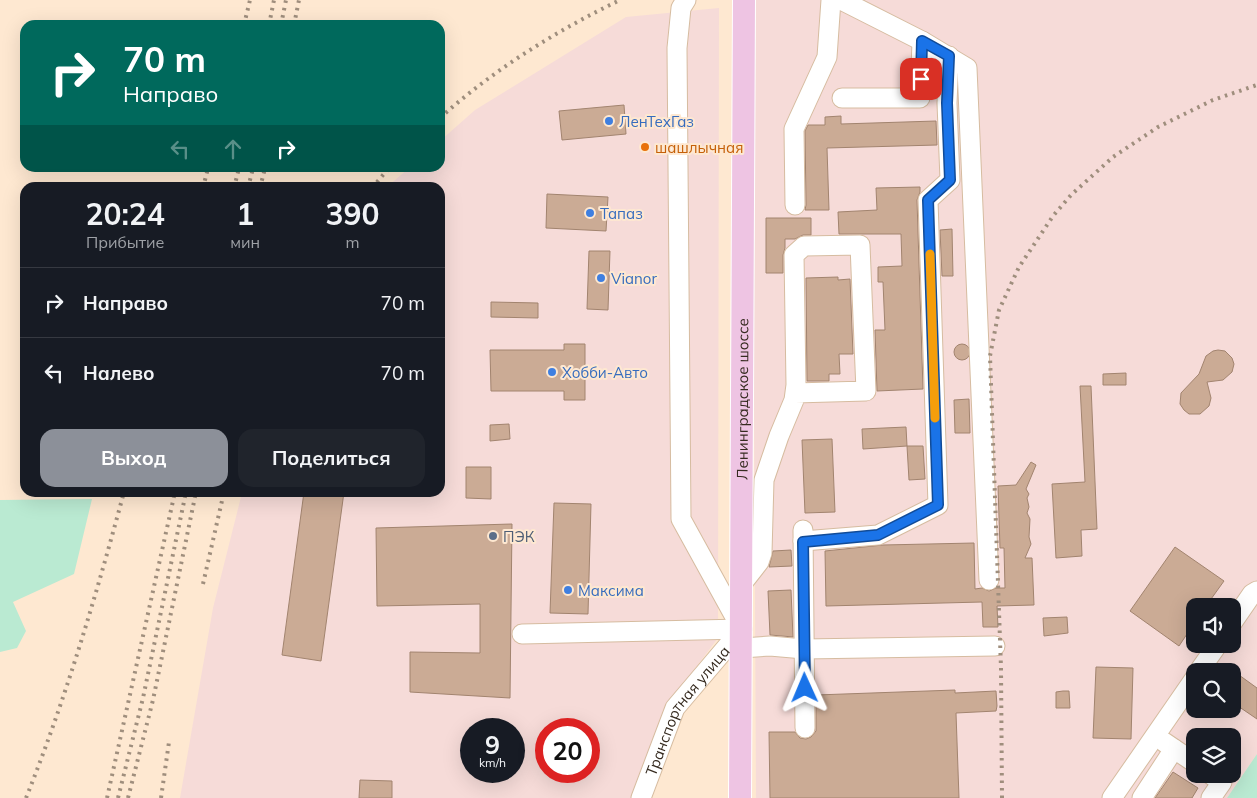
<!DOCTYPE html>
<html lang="ru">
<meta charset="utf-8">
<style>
:root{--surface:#171b24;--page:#20242c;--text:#f1f3f6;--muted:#9ea1a6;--line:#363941;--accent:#8c9099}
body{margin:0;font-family:Mulish,sans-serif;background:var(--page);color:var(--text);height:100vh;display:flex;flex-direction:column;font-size:19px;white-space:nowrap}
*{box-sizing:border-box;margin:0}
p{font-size:16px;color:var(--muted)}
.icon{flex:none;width:28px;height:28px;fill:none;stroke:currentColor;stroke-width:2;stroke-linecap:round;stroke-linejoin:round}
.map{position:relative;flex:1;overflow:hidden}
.sheet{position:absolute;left:20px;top:182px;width:425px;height:315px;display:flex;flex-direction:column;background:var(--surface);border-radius:15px;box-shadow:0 5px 20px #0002}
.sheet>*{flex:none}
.top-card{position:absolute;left:20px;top:20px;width:425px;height:152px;border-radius:15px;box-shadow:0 5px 20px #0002;background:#00695c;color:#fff;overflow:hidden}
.tools{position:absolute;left:1186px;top:598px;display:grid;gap:10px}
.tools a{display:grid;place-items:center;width:55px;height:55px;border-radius:10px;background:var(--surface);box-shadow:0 5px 20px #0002;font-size:25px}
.speed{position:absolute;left:460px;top:718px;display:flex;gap:10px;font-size:25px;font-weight:700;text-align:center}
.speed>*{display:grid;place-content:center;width:65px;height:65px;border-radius:50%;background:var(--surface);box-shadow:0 5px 20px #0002;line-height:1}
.speed small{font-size:12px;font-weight:400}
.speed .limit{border:8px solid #d22;background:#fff;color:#111}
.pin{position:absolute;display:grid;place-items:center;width:42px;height:42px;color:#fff;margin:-21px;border-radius:10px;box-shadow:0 2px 8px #0006}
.me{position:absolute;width:55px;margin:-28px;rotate:359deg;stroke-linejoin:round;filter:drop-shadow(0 0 4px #0008)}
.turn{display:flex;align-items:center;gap:18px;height:105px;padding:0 20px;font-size:22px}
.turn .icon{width:65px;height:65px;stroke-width:2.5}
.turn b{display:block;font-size:35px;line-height:42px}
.lanes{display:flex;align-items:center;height:48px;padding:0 20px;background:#0003;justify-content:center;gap:25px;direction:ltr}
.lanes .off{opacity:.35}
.eta{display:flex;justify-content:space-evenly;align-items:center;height:85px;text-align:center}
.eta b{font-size:30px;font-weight:700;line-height:35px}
.cta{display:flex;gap:10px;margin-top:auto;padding:10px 20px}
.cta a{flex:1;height:58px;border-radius:15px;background:var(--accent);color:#fff;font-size:20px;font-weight:700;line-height:58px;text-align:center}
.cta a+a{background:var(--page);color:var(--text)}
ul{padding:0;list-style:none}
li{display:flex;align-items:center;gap:15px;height:70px;padding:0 20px;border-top:1px solid var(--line)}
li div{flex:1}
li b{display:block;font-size:19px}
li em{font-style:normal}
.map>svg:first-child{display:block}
.industrial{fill:#f6dbd8;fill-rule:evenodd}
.green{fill:#baead2}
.building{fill:#cbab95;stroke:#a2846f}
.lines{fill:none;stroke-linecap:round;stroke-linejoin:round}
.minor-casing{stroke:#d6bca0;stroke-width:21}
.major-casing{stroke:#fff;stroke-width:24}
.minor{stroke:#fff;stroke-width:19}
.major{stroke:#eec4e3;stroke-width:22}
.rail{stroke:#9f8e7d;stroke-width:4;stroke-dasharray:2.5 5;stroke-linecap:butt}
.route-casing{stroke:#114b97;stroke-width:12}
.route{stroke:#1a73e8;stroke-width:9}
.slow{stroke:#f59e0b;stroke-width:9}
.shop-dot{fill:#3f7fe0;stroke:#fee8d1;stroke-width:2}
.food-dot{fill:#e8710a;stroke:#fee8d1;stroke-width:2}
.service-dot{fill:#5c6f8a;stroke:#fee8d1;stroke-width:2}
.labels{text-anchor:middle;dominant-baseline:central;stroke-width:4;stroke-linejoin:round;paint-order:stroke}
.shop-label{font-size:15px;fill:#366cbe;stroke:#fee8d1;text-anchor:start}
.food-label{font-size:15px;fill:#c56008;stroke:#fee8d1;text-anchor:start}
.street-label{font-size:15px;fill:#362b20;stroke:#fee8d1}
.service-label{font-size:15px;fill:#4e5e75;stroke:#fee8d1;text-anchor:start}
</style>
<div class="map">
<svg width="1257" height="798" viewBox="0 0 1257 798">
<rect width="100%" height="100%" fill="#fee8d1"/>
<path class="industrial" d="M752,0H1257V754L1227,798H756ZM1195,606H1232V644H1195ZM1195,671H1232V709H1195ZM1195,736H1232V774H1195Z
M719,8L718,638L669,703L633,798H180L213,608L242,493L440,492V188L387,187L409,168H440V141L475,110L626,17ZM471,729H514V771H471ZM546,729H589V771H546Z"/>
<path class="green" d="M92,499L74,574L13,602L26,631L17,648L0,652V500Z
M1257,754V798H1227Z"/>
<path class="building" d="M624,105L626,134L562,140L559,111Z
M841,116V124L936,121L937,145L827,148L829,210H805L806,205L805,131L808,125H825V117Z
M920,187V192L917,200L923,389L877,391L875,330H885L883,282H878V267L902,266L901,234H839L838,212L877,210L876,188Z
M547,194L608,197L606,231L546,228Z
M766,218H811V235H803L795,239H785V248L783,255V273H766Z
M952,229L953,276H942L940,230Z
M589,251H610L608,310L587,309Z
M838,277V280L850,279L853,354H839L840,374H829V381H807L806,278Z
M491,302L538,303V318L491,317Z
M564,344H585V400H564V391H491L490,350H564Z
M954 352a8 8 0 1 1 16 0a8 8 0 1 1-16 0Z
M1218,350L1225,351L1232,358L1234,364L1232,372L1223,380L1207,382L1211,398L1209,406L1200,414H1189L1184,410L1180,404L1181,393L1199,374L1206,356L1213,351Z
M1126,373V385H1103V374Z
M1080,386H1091L1097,529L1081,530L1082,556L1056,558L1052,484L1085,482Z
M969,399L970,433H955L954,400Z
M509,424L510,439L490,441V425Z
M906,427L907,446L863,449L862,429Z
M832,439L835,512L805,513L802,440Z
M907,446H923L925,479L909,480Z
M1031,462L1036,465L1026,489L1029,494L1027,498L1029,507L1027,513L1030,519L1029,537L1031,544L1025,558H1032L1034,605L997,606L998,627H983L982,602L826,606L825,551L883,545L974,543L975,589L982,588L989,591L996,588H1005L1004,548H1000L998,486L1016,485Z
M466,467H491V499L466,498Z
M304,492H344L321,661L282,655Z
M554,503L591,504L588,614L550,613Z
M512,524L510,698L410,692V652L480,653V604L377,606L376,528Z
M1175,547L1224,581L1206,606H1195V622L1179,646L1130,611Z
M791,550L792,566L769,567L773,551Z
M791,590L793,637L770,635L768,591Z
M1067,617L1068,633L1044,636L1043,618Z
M1096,667L1133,668L1131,739L1093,738Z
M1232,670L1257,688V719L1232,702Z
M955,690V693L996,691L997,706L996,711L956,713L959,798H770L769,732H795L800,738L806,739L811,737L816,731V695Z
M1063,691H1069L1070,708H1056V692Z
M1173,772L1198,788L1192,798H1155Z
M360,780L392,781V798H359Z"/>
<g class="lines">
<defs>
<g id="minor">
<path d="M686,0L681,8L677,48L681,519L741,628"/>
<path d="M841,0L922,41L967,68L989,580"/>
<path d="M842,98H920L922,41"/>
<path d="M795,205L794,129L827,57L831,0"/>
<path d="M803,530L805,728"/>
<path d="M803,541L878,535L938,505L928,200L950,180L947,103L949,56"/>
<path d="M741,585L759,562L762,553L764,480L779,436L794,400L796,385L794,255L804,246L860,245L866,391L795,393"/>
<path d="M1232,623L1252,594L1257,591"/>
<path d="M522,634L742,629"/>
<path d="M742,648L770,646L804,649L995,646"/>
<path d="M1199,671L1218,644"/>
<path d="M1164,742L1195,763"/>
<path d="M1210,774L1222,782L1211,798"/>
<path id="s1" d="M641,798L675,708L742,629"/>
<path d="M1112,798L1195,678"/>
<path d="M1142,798L1174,749"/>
</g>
<g id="major">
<path id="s2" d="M740,798L744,0"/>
</g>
</defs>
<use href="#minor" class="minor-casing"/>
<use href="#major" class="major-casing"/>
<use href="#minor" class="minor"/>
<use href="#major" class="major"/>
<path class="rail" d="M244,25L250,0
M269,25L274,0
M281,25L286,0
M294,25L299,0
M440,118C493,70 556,31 620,0
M203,188L208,168
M234,188L239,168
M248,188L253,168
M260,188L265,168
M372,188L389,168
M203,584L224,492
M26,798C66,698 96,596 124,492
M107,798L175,492
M118,798L143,698L186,492
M128,798L153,700L196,492
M161,798L169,742
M1002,798L1001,668L990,356L999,310L1019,267L1053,216L1071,195L1113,157L1158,127L1213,100L1257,85"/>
</g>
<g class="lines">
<defs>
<path id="route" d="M805,688L803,542L878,535L938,505L928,200L950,180L947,103L949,56L922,41L921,79"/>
</defs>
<use href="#route" class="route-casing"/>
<use href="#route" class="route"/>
<path class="slow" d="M930,254L935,418"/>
</g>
<g class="shop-dot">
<circle cx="609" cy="121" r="5"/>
<circle cx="590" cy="213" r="5"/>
<circle cx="601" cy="278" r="5"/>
<circle cx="552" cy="372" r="5"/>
<circle cx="568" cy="590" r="5"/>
</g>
<circle class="food-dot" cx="645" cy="147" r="5"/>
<circle class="service-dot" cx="493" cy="536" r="5"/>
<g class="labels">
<g class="shop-label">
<text x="619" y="121">ЛенТехГаз</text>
<text x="600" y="213">Тапаз</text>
<text x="611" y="278">Vianor</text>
<text x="562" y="372">Хобби-Авто</text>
<text x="578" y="590">Максима</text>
</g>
<g class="food-label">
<text x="655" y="147">шашлычная</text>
</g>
<g class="street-label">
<text stroke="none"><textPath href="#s2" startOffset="399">Ленинградское шоссе</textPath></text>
<text stroke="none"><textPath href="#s1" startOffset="100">Транспортная улица</textPath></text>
</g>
<g class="service-label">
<text x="503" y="536">ПЭК</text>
</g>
</g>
</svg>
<div class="tools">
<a><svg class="icon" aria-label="sound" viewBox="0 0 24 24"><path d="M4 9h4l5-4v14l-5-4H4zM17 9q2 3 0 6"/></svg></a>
<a><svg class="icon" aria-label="search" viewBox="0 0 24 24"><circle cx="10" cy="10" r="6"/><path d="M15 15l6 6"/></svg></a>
<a><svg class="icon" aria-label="layers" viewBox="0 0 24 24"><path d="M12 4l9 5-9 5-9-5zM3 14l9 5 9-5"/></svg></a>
</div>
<div class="speed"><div>9<small>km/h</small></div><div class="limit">20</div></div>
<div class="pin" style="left:921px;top:79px;background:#d93025"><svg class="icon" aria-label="arrive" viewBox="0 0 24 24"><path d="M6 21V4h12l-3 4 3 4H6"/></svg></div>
<svg class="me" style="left:805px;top:688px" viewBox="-20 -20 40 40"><path d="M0-17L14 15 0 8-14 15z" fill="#1a73e8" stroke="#fff" stroke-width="4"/></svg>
<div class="top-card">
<div class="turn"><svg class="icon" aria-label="right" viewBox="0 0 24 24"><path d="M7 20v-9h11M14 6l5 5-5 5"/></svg><div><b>70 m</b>Направо</div></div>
<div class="lanes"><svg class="icon off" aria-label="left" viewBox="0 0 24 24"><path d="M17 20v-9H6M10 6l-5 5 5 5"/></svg><svg class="icon off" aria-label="ahead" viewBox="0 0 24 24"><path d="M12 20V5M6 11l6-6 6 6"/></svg><svg class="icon" aria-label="right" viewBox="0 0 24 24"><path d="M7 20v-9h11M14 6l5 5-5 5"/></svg></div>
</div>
<section class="sheet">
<div class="eta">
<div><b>20:24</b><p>Прибытие</p></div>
<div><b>1</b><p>мин</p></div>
<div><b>390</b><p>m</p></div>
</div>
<ul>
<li><svg class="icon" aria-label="right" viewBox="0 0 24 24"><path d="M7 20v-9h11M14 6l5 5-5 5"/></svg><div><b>Направо</b></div><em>70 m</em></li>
<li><svg class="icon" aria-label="left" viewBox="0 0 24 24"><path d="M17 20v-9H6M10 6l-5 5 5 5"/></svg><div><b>Налево</b></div><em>70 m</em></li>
</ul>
<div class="cta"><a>Выход</a><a>Поделиться</a></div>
</section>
</div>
